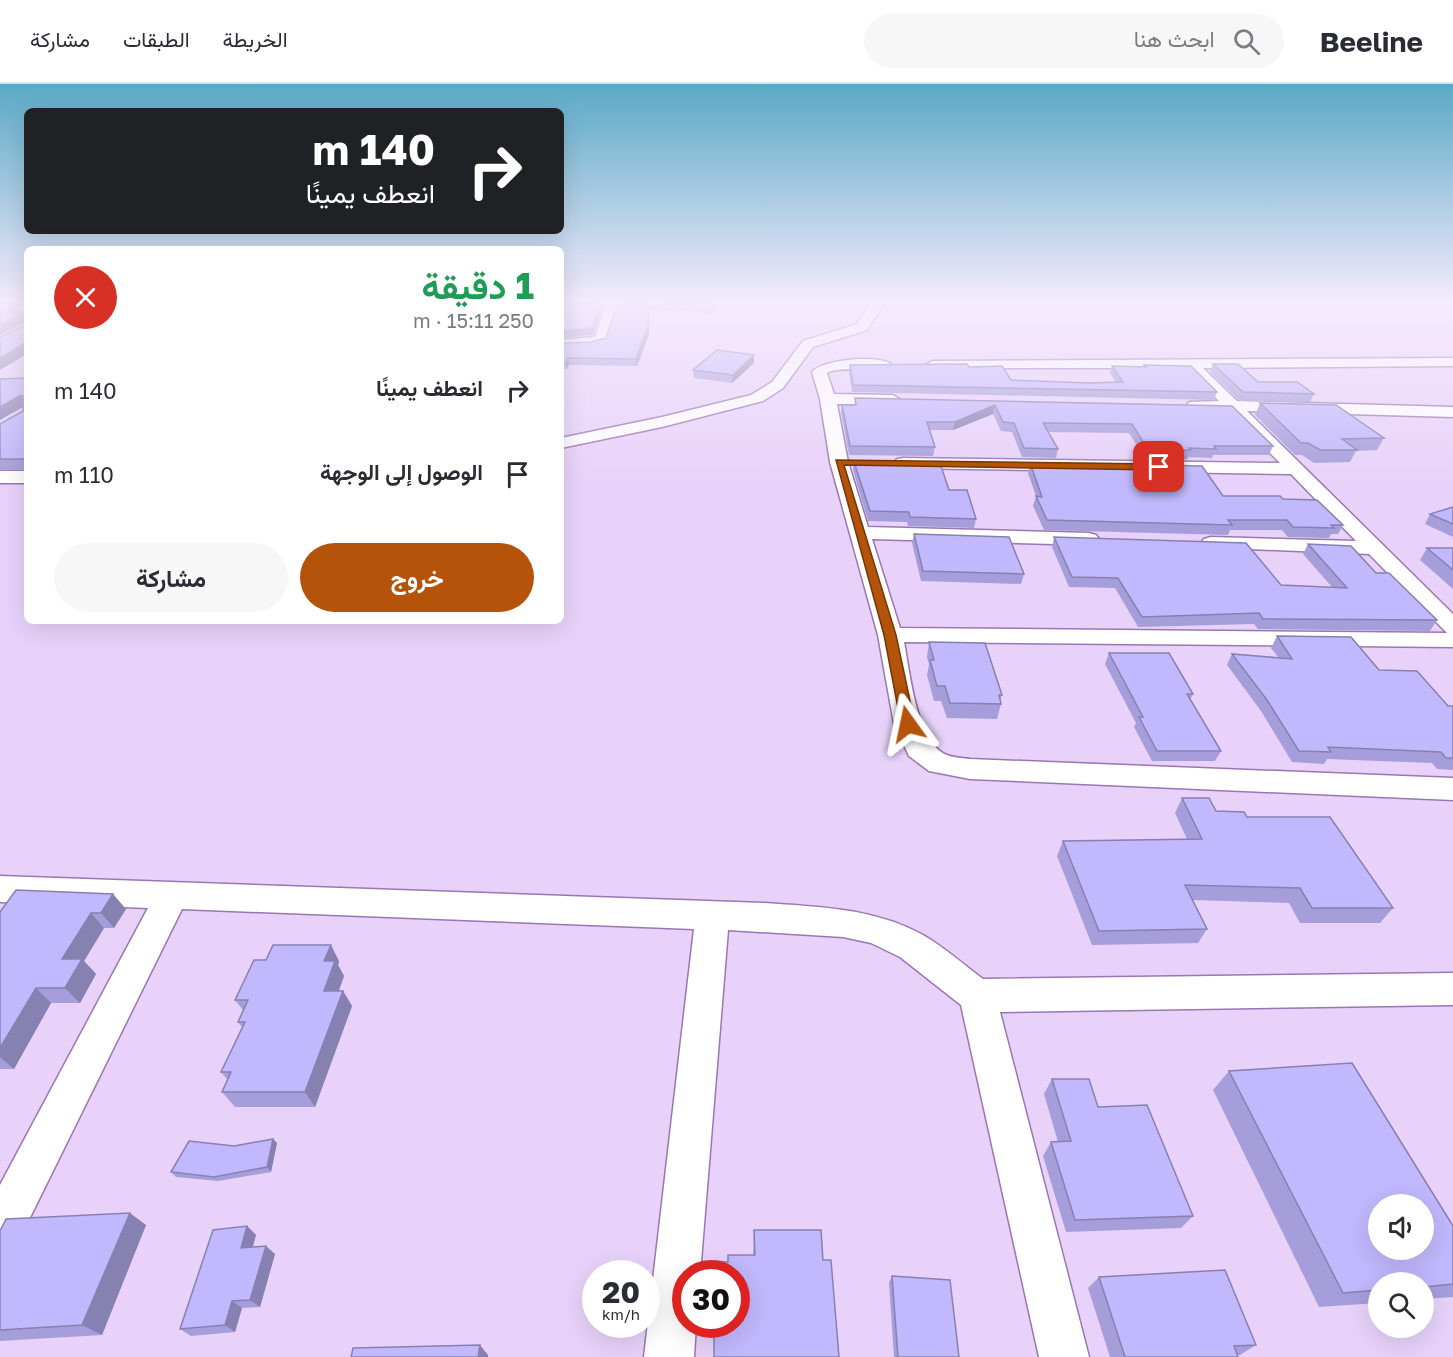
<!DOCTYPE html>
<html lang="ar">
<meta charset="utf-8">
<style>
:root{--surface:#fff;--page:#f7f7f7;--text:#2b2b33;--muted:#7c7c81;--line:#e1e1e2;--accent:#b45309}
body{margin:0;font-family:"Golos Text",Vazirmatn,sans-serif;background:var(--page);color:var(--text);direction:rtl;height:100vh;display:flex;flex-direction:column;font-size:22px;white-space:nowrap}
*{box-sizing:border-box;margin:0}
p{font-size:20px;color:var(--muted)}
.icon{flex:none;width:33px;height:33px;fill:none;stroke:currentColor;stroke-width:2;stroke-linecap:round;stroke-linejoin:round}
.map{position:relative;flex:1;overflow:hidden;direction:ltr}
.sheet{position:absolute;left:24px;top:162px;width:540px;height:378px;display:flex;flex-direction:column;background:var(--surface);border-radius:9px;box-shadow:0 6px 24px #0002;direction:rtl}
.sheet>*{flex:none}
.top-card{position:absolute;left:24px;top:24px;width:540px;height:126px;border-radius:9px;box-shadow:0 6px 24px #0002;direction:rtl;background:#202124;color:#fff;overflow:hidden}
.controls{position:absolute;left:1368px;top:1110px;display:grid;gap:12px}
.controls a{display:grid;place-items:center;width:66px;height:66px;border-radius:50%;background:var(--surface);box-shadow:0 6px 24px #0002;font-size:30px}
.speed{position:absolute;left:582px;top:1176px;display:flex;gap:12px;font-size:30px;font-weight:700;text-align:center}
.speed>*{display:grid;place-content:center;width:78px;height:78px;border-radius:50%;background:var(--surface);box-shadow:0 6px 24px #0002;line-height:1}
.speed small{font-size:15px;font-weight:400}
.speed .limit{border:9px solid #d22;background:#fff;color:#111}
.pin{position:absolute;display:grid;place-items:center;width:51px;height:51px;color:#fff;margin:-26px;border-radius:12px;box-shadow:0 3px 9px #0006}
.me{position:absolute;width:66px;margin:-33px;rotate:348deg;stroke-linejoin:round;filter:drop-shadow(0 0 4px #0008)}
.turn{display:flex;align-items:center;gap:21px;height:126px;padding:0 30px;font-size:27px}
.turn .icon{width:78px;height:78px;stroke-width:2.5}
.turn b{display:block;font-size:42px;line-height:51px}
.round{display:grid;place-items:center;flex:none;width:63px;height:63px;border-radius:32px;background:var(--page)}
.overview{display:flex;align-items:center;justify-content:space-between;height:102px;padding:0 30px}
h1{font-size:36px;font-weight:700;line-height:45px;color:#1e9e55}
.button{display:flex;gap:12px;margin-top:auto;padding:12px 30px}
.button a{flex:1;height:69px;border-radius:36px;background:var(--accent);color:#fff;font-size:24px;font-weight:700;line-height:69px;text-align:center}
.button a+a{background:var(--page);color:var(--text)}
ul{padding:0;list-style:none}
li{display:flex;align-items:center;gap:18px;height:84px;padding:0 30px}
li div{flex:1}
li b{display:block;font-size:22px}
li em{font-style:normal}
header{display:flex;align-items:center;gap:36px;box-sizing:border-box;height:84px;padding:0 30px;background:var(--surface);border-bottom:2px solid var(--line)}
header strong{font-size:28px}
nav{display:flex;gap:33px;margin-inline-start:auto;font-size:21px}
.search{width:420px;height:54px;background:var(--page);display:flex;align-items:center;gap:15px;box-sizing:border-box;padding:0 21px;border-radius:33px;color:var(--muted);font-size:22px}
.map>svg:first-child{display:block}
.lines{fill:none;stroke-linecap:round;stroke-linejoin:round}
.minor-casing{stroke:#9a77b3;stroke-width:3}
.minor{fill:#fff;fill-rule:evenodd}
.wall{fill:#a69eda}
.shaded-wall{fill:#8781b1}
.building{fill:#c1b8fd;stroke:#8781b1;stroke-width:1.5;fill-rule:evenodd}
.route{fill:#b45309;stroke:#753606;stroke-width:1.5}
</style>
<header>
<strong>Beeline</strong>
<div class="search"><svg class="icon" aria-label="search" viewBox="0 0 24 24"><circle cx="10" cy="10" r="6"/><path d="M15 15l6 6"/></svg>ابحث هنا</div>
<nav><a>الخريطة</a><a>الطبقات</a><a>مشاركة</a></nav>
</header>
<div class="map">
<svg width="1453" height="1273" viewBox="0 0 1453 1273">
<rect width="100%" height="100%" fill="#e8d2fa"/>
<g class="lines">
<defs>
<path id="minor" d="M606,219H618L606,259L592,263L561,264V256L595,253Z
M872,219H884L867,246L813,263L783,304L763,317L662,343L561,364V354L662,333L751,311L772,298L803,257L857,240Z
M1453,274V282L1203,284L1237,317L1453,323V333L1247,327L1453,530V563L904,558C910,588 916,659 947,671C954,674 963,674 970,675L1453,694V716L970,695L929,687L909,672L894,640L878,551L830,378L820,315L812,288C822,275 882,270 892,281C882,292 844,280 827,289L834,310L893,311L901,316L893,321L837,320L848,378L868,443L1089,449L1096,451L1099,455L1096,459L1089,461L872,455L900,544L1447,549L1369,470L1204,463L1201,459L1204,455L1211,453L1356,457L1291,390L903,384L897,383L894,379L897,375L903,374L1280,379L1228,327L1189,324L1187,321L1189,318L1219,317L1187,284H927L925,281L932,277Z
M0,387H27V399H0Z
M0,792L765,819C820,823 874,824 923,851C944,863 964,881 983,895L1453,889V921L1000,928L1089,1273H1039L961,921L900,873L871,859L843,853L728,846L700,1190H686V1240H696L694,1273H644L694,845L182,825L16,1162L0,1168V1101L148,824L0,818Z"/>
</defs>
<use href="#minor" class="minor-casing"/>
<use href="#minor" class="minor"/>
</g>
<path class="wall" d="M618,219H718L713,229L648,225L649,250L637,282L569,281L567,285H561V259L591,258L606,254Z
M754,271V279L732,299L694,294L693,286Z
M1213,280L1258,298L1314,310L1310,318L1240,317L1210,288Z
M850,281L969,283L1011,296L1090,299L1116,298L1110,289L1112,282L1143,283L1144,281L1217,308L1214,316L852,308L849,288Z
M27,294V386L0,385V340L23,327V323L0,336V295Z
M855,314L1232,322L1273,362L1269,371H1213L1212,374L1188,373L1187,375H1145L1129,349L1048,348L1058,365L1056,374L1022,373L1012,348L1001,347L993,330L953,346H929L935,363L933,372L849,371L841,329L842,321H855Z
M1260,319L1384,354L1377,366L1356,367L1350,378L1314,379L1302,371H1295L1255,331Z
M854,378L949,406L976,435L974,444L908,442L907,438L868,437L853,386Z
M1030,379L1156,385L1157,381L1223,412L1283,415L1343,441L1338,450H1331L1329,454L1288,453L1282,446H1230L1228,451L1044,446L1033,422L1036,412L1028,389Z
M1453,423V453L1425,440L1430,430Z
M914,450L1024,490L1021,500L921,497L912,459Z
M1054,453L1281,501L1332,503L1303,470L1308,460L1376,489L1437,536L1430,547L1258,545L1254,540L1138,543L1115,504L1069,503L1052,463Z
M1427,464H1453V505L1420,476Z
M1277,552L1379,586L1448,622H1453V686L1437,685L1432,679L1327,675L1324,680L1292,678L1261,627L1227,581L1232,570L1278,573L1271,564Z
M929,558L1002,611L1000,617L1001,620L997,635L947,634L941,617H934L927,591L929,581L927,573Z
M1109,569L1193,610L1190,616L1221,667L1215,677H1152L1134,643L1136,639L1105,580Z
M1182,714L1216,727L1247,733L1393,824L1380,839H1300L1289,819L1193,816L1207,845L1198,859L1092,861L1057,772L1063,757L1187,755L1175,729Z
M126,825L114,844H104L84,877L96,890L80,919H51L14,985H0V828Z
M339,877L338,881L344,892L339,907H343L352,922L315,1023H235L222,1008L228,996L221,988L242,943L238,938L243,926L235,916Z
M1229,987L1453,1142V1213L1424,1215V1198H1378V1219L1319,1223L1213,1006Z
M1052,995L1098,1023L1193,1132L1181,1144L1066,1148L1043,1072L1051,1058H1058L1044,1010Z
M273,1055L277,1059L271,1088L218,1097L176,1093L171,1088L234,1062Z
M146,1141L102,1251L0,1257V1147Z
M247,1142L256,1151L253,1163L275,1170L260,1223L242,1224L235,1248L191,1252L180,1245Z
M754,1146H821L714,1240L728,1178L753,1171Z
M892,1192L959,1273H894L889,1199Z
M1099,1193L1256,1261L1240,1271H1238V1273H1110L1088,1204Z"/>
<path class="shaded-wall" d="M12,219H21L13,234L22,230L26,238L0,251V240Z
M601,219H604L593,251L561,254V247Z
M648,219L649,250L637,282L636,275Z
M715,219H718L713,229V222Z
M27,258V270L0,286V274Z
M754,271V279L732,299L733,291Z
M568,274L569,281L567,285L566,278Z
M21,311L26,321L0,336V323Z
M995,321L993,330L953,346L955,338Z
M27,375V383L23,376Z
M113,810L126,825L114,844L101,829Z
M91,829L104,844L84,877L96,890L80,919L65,904L62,875Z
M331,861L339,877L338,881L344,892L333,922L324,907V877Z
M36,904L51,919L14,985L0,973V964Z
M343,907L352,922L315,1023L305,1008Z
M273,1055L277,1059L271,1088L267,1083Z
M130,1129L146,1141L102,1251L82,1241Z
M247,1142L256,1151L250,1172L241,1164Z
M266,1162L275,1170L260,1223L250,1216Z
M232,1217L242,1224L235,1248L225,1241Z
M480,1261L488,1271V1273H478Z"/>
<path class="building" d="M0,219H12L7,228H27V258L0,274V253L24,242V230H22L0,240Z
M566,219H601L593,244L561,247V226Z
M618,219H648V243L636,275L568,274L566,278H561V259L591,258L606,254Z
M658,219H715L713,222Z
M717,266L754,271L733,291L693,286Z
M967,280L969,283L1002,282L1011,296L1090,299L1123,298L1112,282L1146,283L1144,281L1191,282L1217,308L853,301L850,281Z
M1213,280H1238L1258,298H1297L1314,310L1243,308Z
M27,294V375H0V340L23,327V312L21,311L0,323V295Z
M855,314L1232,322L1273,362H1214L1216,365L1189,364L1191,366H1148L1132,340L1043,339L1058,365L1024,364L1014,339L1003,338L995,321L955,338H927L935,363L850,362L842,321H856Z
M1260,319L1336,321L1384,354L1342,355L1357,366H1320L1308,359H1301Z
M854,378L940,379L949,406H967L976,435L910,433L909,428L870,427Z
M1030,379L1160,385L1157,381L1202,382L1223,412H1280L1283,415L1317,416L1343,441H1331L1334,444L1293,443L1287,436H1228L1232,441L1047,436L1036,412L1042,413Z
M1453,423V440L1430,430Z
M914,450L1009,453L1024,490L923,487Z
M1054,453L1246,459L1281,501L1347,504L1308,460L1351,462L1376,489H1389L1437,536L1263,535L1259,529L1142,533L1118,494L1072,493Z
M1427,464H1453V486Z
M1277,552L1351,553L1379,586L1417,587L1448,622H1453V674H1446L1441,668L1328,663L1331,668L1299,667L1267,616L1232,570L1292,575Z
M929,558L985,559L1002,611H999L1001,620L950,619L945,602H937L930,576H934Z
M1109,569H1169L1193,610H1187L1221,667H1157L1139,633H1143Z
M1182,714H1209L1216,727L1244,728L1247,733H1330L1393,824H1312L1300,804L1185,801L1207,845L1099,847L1063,757L1202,755Z
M16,806L113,810L101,829H91L62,875H82L65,904H36L0,964V828Z
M273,861H331L324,877H335L324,907H343L305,1008H222L231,988H221L245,938H238L248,916H235L254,876H266Z
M1352,979L1453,1142V1200L1424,1203V1198H1378V1206L1343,1209L1229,987ZM1378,1120H1424V1166H1378Z
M1052,995H1089L1098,1023L1147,1021L1193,1132L1075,1136L1051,1058L1071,1057Z
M273,1055L267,1083L214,1093L171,1088L189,1057L234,1062Z
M130,1129L82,1241L0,1246V1147L6,1135Z
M247,1142L241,1164L266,1162L250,1216L232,1217L225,1241L180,1245L213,1146Z
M754,1146H821L823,1176H831L839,1273H714V1240H736V1190H714V1177L728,1178V1171H755Z
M1225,1186L1256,1261L1234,1262L1238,1273H1125L1099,1193Z
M892,1192L950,1196L959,1273H898Z
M480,1261L478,1273H351L353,1264Z"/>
<linearGradient id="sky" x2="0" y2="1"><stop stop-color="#5aa9c6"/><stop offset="0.55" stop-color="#f5ebfd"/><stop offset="1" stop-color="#f5ebfd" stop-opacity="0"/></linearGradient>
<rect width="1453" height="397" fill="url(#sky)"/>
<path class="route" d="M836,376L1159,380L1163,383L1159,386L844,381L896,551L915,640L908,644L901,640L884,551Z"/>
</svg>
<div class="controls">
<a><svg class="icon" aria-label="sound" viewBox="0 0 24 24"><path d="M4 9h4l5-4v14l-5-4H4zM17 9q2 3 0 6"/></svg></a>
<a><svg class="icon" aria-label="search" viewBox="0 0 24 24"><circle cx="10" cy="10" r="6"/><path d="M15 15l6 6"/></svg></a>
</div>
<div class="speed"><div>20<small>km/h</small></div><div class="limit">30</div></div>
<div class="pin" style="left:1159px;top:383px;background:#d93025"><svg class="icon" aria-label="arrive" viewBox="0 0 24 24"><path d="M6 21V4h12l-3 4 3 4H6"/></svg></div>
<svg class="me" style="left:908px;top:640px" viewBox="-20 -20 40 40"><path d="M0-17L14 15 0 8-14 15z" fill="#b45309" stroke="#fff" stroke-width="4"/></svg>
<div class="top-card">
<div class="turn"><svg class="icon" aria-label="right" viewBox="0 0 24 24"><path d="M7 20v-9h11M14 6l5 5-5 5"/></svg><div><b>140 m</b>انعطف يمينًا</div></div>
</div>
<section class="sheet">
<div class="overview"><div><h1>1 دقيقة</h1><p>250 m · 15:11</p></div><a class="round" style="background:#d93025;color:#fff"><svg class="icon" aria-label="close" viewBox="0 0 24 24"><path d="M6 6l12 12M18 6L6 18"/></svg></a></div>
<ul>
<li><svg class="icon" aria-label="right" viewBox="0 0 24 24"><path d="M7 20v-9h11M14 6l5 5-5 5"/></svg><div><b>انعطف يمينًا</b></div><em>140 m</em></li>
<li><svg class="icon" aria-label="arrive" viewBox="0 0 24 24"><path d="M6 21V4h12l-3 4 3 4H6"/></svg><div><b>الوصول إلى الوجهة</b></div><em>110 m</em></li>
</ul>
<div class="button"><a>خروج</a><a>مشاركة</a></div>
</section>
</div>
